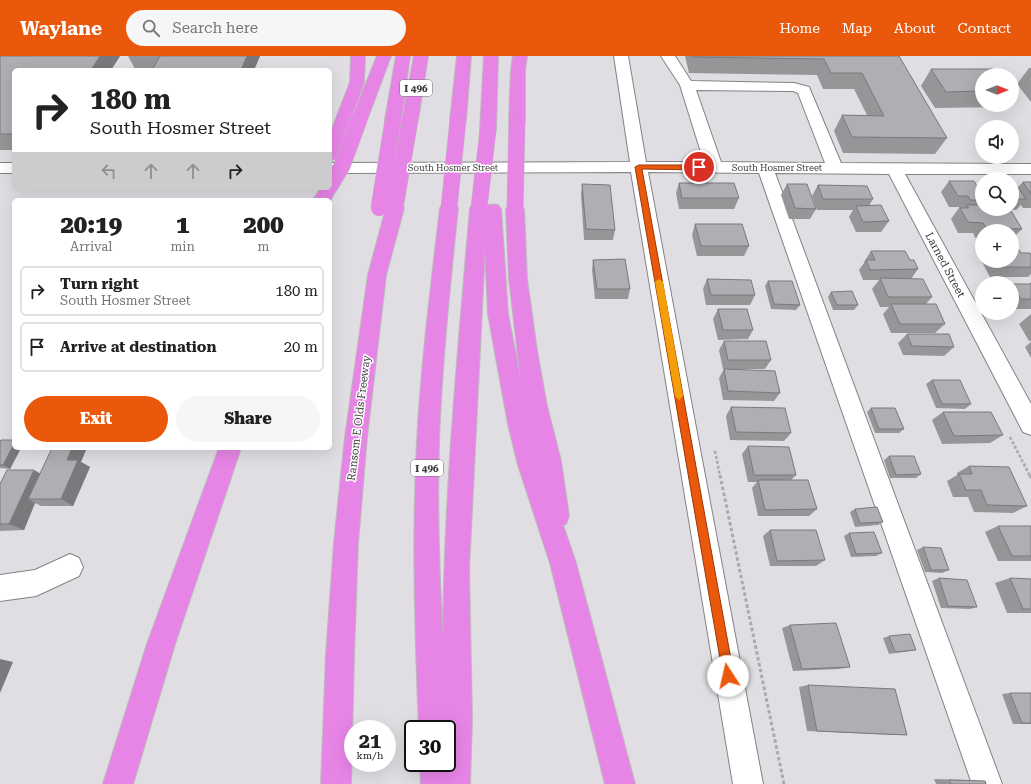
<!DOCTYPE html>
<meta charset="utf-8">
<style>
:root{--surface:#fff;--page:#f6f6f6;--text:#222;--muted:#767676;--line:#e0e0e0;--accent:#ea580c}
body{margin:0;font-family:"Roboto Serif",serif;background:var(--page);color:var(--text);height:100vh;display:flex;flex-direction:column;font-size:15px;white-space:nowrap}
*{box-sizing:border-box;margin:0}
p{font-size:13px;color:var(--muted)}
.icon{flex:none;width:22px;height:22px;fill:none;stroke:currentColor;stroke-width:2;stroke-linecap:round;stroke-linejoin:round}
.map{position:relative;flex:1;overflow:hidden}
.sheet{position:absolute;left:12px;top:142px;width:320px;height:252px;display:flex;flex-direction:column;background:var(--surface);border-radius:6px;box-shadow:0 4px 16px #0002}
.sheet>*{flex:none}
.top-card{position:absolute;left:12px;top:12px;width:320px;height:122px;border-radius:6px;box-shadow:0 4px 16px #0002;background:#fff;color:var(--text);overflow:hidden}
.needle{width:26px;rotate:90deg}
.tools{position:absolute;left:975px;top:12px;display:grid;gap:8px}
.tools a{display:grid;place-items:center;width:44px;height:44px;border-radius:50%;background:var(--surface);box-shadow:0 4px 16px #0002;font-size:20px}
.speed{position:absolute;left:344px;top:664px;display:flex;gap:8px;font-size:20px;font-weight:700;text-align:center}
.speed>*{display:grid;place-content:center;width:52px;height:52px;border-radius:50%;background:var(--surface);box-shadow:0 4px 16px #0002;line-height:1}
.speed small{font-size:10px;font-weight:400}
.speed .limit{border:2px solid #111;border-radius:6px;background:#fff;color:#111}
.pin{position:absolute;display:grid;place-items:center;width:34px;height:34px;color:#fff;margin:-17px;border:2px solid #fff;border-radius:50%;box-shadow:0 1px 4px #0007}
.me{position:absolute;width:44px;margin:-22px;rotate:350deg;stroke-linejoin:round;filter:drop-shadow(0 0 3px #0008)}
.turn{display:flex;align-items:center;gap:14px;height:84px;padding:0 12px;font-size:18px}
.turn .icon{width:52px;height:52px;stroke-width:2.5}
.turn b{display:block;font-size:28px;line-height:34px}
.lanes{display:flex;align-items:center;height:38px;padding:0 12px;background:#0003;justify-content:center;gap:20px;direction:ltr}
.lanes .off{opacity:.35}
.eta{display:flex;justify-content:space-evenly;align-items:center;height:68px;text-align:center}
.eta b{font-size:24px;font-weight:800;line-height:28px}
.cta{display:flex;gap:8px;margin-top:auto;padding:8px 12px}
.cta a{flex:1;height:46px;border-radius:24px;background:var(--accent);color:#fff;font-size:16px;font-weight:800;line-height:46px;text-align:center}
.cta a+a{background:var(--page);color:var(--text)}
ul{padding:0;list-style:none}
li{display:flex;align-items:center;gap:12px;height:50px;margin:0 8px 6px;padding:0 4px;border:2px solid var(--line);border-radius:6px}
li div{flex:1}
li b{display:block;font-size:15px}
li em{font-style:normal}
header{display:flex;align-items:center;gap:24px;box-sizing:border-box;height:56px;padding:0 20px;background:var(--accent);color:#fff}
header strong{font-size:19px}
nav{display:flex;gap:22px;margin-inline-start:auto;font-size:14px}
.search{width:280px;height:36px;background:var(--page);display:flex;align-items:center;gap:10px;box-sizing:border-box;padding:0 14px;border-radius:22px;color:var(--muted);font-size:15px}
.map>svg:first-child{display:block}
.lines{fill:none;stroke-linecap:round;stroke-linejoin:round}
.minor-casing{stroke:#838284;stroke-width:2}
.highway-casing{stroke:#bcbcbc;stroke-width:2}
.path-far1{stroke:#aba9ad;stroke-width:2.5;stroke-dasharray:3 2;stroke-linecap:butt}
.path{stroke:#aba9ad;stroke-width:3;stroke-dasharray:3.5 2.5;stroke-linecap:butt}
.minor{fill:#fff;fill-rule:evenodd}
.highway{fill:#e785e7;fill-rule:evenodd}
.highway-bridge-casing{stroke:#bcbcbc;stroke-width:17;stroke-linecap:butt}
.highway-bridge{stroke:#e785e7;stroke-width:16}
.wall{fill:#969699}
.shaded-wall{fill:#7a7a7d}
.building{fill:#aeafb2;stroke:#7a7a7d}
.route{fill:#ea580c;stroke:#983908}
.slow{fill:#f59e0b}
.labels{text-anchor:middle;dominant-baseline:central;stroke-width:3;stroke-linejoin:round;paint-order:stroke}
.far-street-label{font-size:9px;fill:#3a3a3b;stroke:#fff}
.shield{fill:#fff;stroke:#757576;stroke-width:1}
.shield-label{font-size:10px;font-weight:bold;fill:#3a3a3b}
.street-label{font-size:11px;fill:#3a3a3b;stroke:#fff}
</style>
<header>
<strong>Waylane</strong>
<div class="search"><svg class="icon" aria-label="search" viewBox="0 0 24 24"><circle cx="10" cy="10" r="6"/><path d="M15 15l6 6"/></svg>Search here</div>
<nav><a>Home</a><a>Map</a><a>About</a><a>Contact</a></nav>
</header>
<div class="map">
<svg width="1031" height="728" viewBox="0 0 1031 728">
<rect width="100%" height="100%" fill="#e0dee2"/>
<g class="lines">
<defs>
<path id="minor" d="M614,0H628L646,106H704L680,29L661,0H675L691,25L794,27L809,31L841,107L1031,108V118H905L1031,348V379L1023,376L889,118L775,117L1002,728H972L759,117L648,116L763,728H733L631,116L330,117V107L630,106ZM696,34L793,35L798,37L825,107L721,106Z
M0,107H14V117H0Z
M70,498L79,502L83,511L79,520L36,540L0,545V519L35,514Z"/>
<path id="highway" d="M351,0H365L364,26L338,99L336,103L330,104V78L350,26Z
M377,0H391L367,64L364,67L359,69L354,67L351,64Z
M396,0H410L401,64L398,67L393,69L388,67L385,64Z
M414,0H428L418,64L415,67L410,69L405,67L402,64Z
M457,0H471L466,64L463,67L458,69L453,67L450,64Z
M484,0H498L496,74L493,77L488,79L483,77L480,74Z
M513,0H527L525,14V65L522,68L517,70L512,68L509,65L511,14Z
M330,127L335,128L337,132L330,145L313,144L321,132H330Z
M395,146L401,148L404,152L386,219L367,381L358,487L354,599L351,728H321L326,599L334,487L345,381L368,219L386,152L389,148Z
M449,146L455,148L458,152C450,229 442,306 439,384C437,450 439,517 443,583C444,439 458,295 470,152L473,148C479,146 482,149 487,149C492,149 493,148 498,149L501,153L508,258L521,325L509,223L506,153L509,149L515,147L521,149L524,153L527,223L537,295L547,350L561,405L569,460L566,468L563,469L576,507L635,728H605L550,507L518,409L508,368L488,258L485,192L469,513L472,663L470,728H421L420,707H447V673H419C415,577 412,482 417,386C421,308 431,230 440,152L443,148Z
M219,392H241L175,588L133,728H103L147,588Z"/>
</defs>
<use href="#minor" class="minor-casing"/>
<use href="#highway" class="highway-casing"/>
<path class="path-far1" d="M1010,381L1030,420
M715,395L720,420"/>
<path class="path" d="M720,419L784,728
M1030,419L1031,422"/>
<use href="#minor" class="minor"/>
<use href="#highway" class="highway"/>
<defs>
<path id="highway-bridge" d="M330,130L342,110L359,64
M379,152L393,64
M395,152L410,64
M449,152L458,64
M479,152L488,74
M515,153L517,65"/>
</defs>
<use href="#highway-bridge" class="highway-bridge-casing"/>
<use href="#highway-bridge" class="highway-bridge"/>
</g>
<path class="wall" d="M0,0H120L111,14H14V94H0Z
M128,0H260L254,14H152L153,13H135Z
M685,0H899L947,82L935,98L843,97L834,75L842,59H867L854,33H823L817,19L689,17Z
M1029,12H1031V46L1017,28Z
M931,13L982,19V49H1007L1006,51L935,52L921,30Z
M1012,28L1018,35L1012,43Z
M949,125L982,139V148L981,149L982,153H1012V126L1018,131L1023,126H1031V152H1023L1021,149L1016,154H1010L1022,173L1012,183V175H982V183H976L973,177H958L951,163L959,152V151H949L941,136Z
M679,127L739,142L734,153H679L676,137Z
M582,128L615,174L613,184H584L581,139Z
M787,128L816,153L810,163H789L781,139Z
M818,129L873,143L869,150L889,165L881,176H856L849,161L853,154H817L812,140Z
M695,168L749,190L744,200H697L692,179Z
M871,195L910,204L918,213L911,223L932,241L926,248L945,268L935,277H891L883,258L889,251H880L872,233L879,224H863L859,214L864,207V206Z
M1021,197L1031,199V218L1028,221H990L981,204L982,203V205H1012Z
M593,204L630,233L628,243H595L592,214Z
M707,223L755,239L750,249H706L703,233Z
M768,225L800,249L796,254L771,253L765,230Z
M1031,226V253H1012V228H1029Z
M831,236L858,249L854,254H833L828,241Z
M718,253L753,274L748,283L718,284L713,263Z
M1031,258V285H1029L1019,268Z
M907,278L954,291L944,300L903,299L898,287Z
M724,285L771,304L765,313H732L780,337L774,345L723,344L719,322L724,313H723L719,294Z
M1031,286V302L1025,291Z
M932,324L971,348L965,353L936,352L926,328Z
M731,351L791,377L784,385L730,384L726,360Z
M871,352L904,373L899,377H875L867,356Z
M943,356L1003,379L990,387L942,388L932,364Z
M0,387L14,392H21L10,413L0,412Z
M748,390L796,419L791,424L817,453L809,460H758L752,432L757,426H748L742,398Z
M889,400L921,418L916,422H890L884,404Z
M81,406L90,411L73,450H41L35,447L24,474L0,475V428Z
M969,410L1027,450L1013,457L974,456L968,441H953L947,425L957,419V417Z
M855,453L883,466L878,469L855,471L850,456Z
M998,470H1031V505H998L985,476Z
M770,474L825,504L816,510H770L763,480Z
M849,477L882,497L876,500L851,501L844,480Z
M923,491L949,514L942,517L925,516L917,494Z
M939,522L977,551L970,553L941,552L932,525Z
M1010,522L1031,523V557H1007L995,527Z
M790,569L850,611L839,613L793,615L782,572Z
M889,580L916,594L910,595L889,598L883,582Z
M808,629L907,679H894L807,675L799,631Z
M1010,637H1031V668H1013L1002,638Z
M934,723L969,724L985,725L986,728H936Z"/>
<path class="shaded-wall" d="M100,0H120L111,14H91Z
M247,0H260L254,14H241Z
M14,388V392H21L10,413L3,409Z
M72,392H87L81,406L90,411L73,450L61,443L67,404Z
M34,414L47,421L28,443L35,447L24,474L9,468Z
M0,603L13,606L0,637Z"/>
<path class="building" d="M0,0H100L91,14H14V78H0Z
M160,0H247L241,14H152Z
M693,0H899L947,82L852,81L842,59L884,60L862,17H831L824,3L693,1Z
M931,13H1000L1005,19H982V35L946,36Z
M1012,28L1018,35H1012Z
M949,125H974L982,139V144H970L968,140H958Z
M1012,126H1014L1026,143H1015L1012,138Z
M1023,126H1031V138Z
M679,127H734L739,142H682Z
M582,128L610,129L615,174L586,173Z
M787,128H807L816,153L795,152Z
M818,129L867,130L873,143H823Z
M881,149L889,165L863,166L856,150Z
M966,149H982V153H1010L1022,173L986,172L983,167L968,166L960,152H969Z
M695,168H742L749,190H701Z
M1012,194H1019L1021,197H1030L1031,199V211H1001L997,205H1012Z
M871,195H905L910,204H914L918,213L870,214L866,204H875Z
M625,203L630,233H597L593,204Z
M880,222L923,223L932,241H888Z
M707,223L751,224L755,239H711Z
M768,225H792L800,249L774,248Z
M1012,228H1031V243H1021Z
M852,235L858,249H837L831,236Z
M891,248H936L945,268H900Z
M718,253H747L753,274H723Z
M907,278H949L954,291L912,290Z
M724,285H766L771,304H728Z
M724,313L775,315L780,337L728,335Z
M932,324H960L971,348H942Z
M731,351L785,352L791,377L736,376Z
M871,352H895L904,373H879Z
M943,356H991L1003,379L954,380Z
M1,384H14V388L3,409H0V387Z
M748,390L789,391L796,419H754Z
M52,392H72L67,404H78L61,443H28Z
M889,400H914L921,418L896,419Z
M969,410L1009,411L1027,450L987,449L981,434H966L959,418H972Z
M7,414H34L9,468H0V428Z
M758,424H808L817,453L765,454Z
M877,451L883,466L860,467L855,453Z
M998,470H1031V500H1012Z
M770,474H816L825,504L777,505Z
M874,476L882,497L856,498L849,477Z
M923,491L941,492L949,514H931Z
M939,522L967,524L977,551L948,550Z
M1010,522L1031,523V553H1023Z
M836,567L850,611L802,613L790,569Z
M910,578L916,594L895,596L889,580Z
M808,629L895,633L907,679L817,675Z
M1010,637H1031V667H1022Z
M949,724L985,725L986,728H951Z"/>
<path class="route" d="M639,109H699L703,111L699,114L642,113L734,620L733,624L728,626L724,624L723,620L635,111Z"/>
<path class="slow" d="M659,223L663,226L683,340L679,344L675,340L655,226Z"/>
<g class="labels">
<g class="far-street-label">
<text x="453" y="112">South Hosmer Street</text>
<text x="777" y="112">South Hosmer Street</text>
</g>
<g class="shield">
<rect x="400" y="24" width="32" height="16" rx="3"/>
<rect x="411" y="404" width="32" height="16" rx="3"/>
</g>
<g class="shield-label">
<text x="416" y="32">I 496</text>
<text x="427" y="412">I 496</text>
</g>
<g class="street-label">
<text transform="translate(945 209) rotate(62)">Larned Street</text>
<text transform="translate(359 362) rotate(-83)">Ransom E Olds Freeway</text>
</g>
</g>
</svg>
<div class="tools">
<a><svg class="needle" viewBox="-14 -14 28 28"><path d="M0-13l5 13h-10z" fill="#e53935"/><path d="M0 13l5-13h-10z" fill="#767676"/></svg></a>
<a><svg class="icon" aria-label="sound" viewBox="0 0 24 24"><path d="M4 9h4l5-4v14l-5-4H4zM17 9q2 3 0 6"/></svg></a>
<a><svg class="icon" aria-label="search" viewBox="0 0 24 24"><circle cx="10" cy="10" r="6"/><path d="M15 15l6 6"/></svg></a>
<a>+</a>
<a>−</a>
</div>
<div class="speed"><div>21<small>km/h</small></div><div class="limit">30</div></div>
<div class="pin" style="left:699px;top:111px;background:#d93025"><svg class="icon" aria-label="arrive" viewBox="0 0 24 24"><path d="M6 21V4h12l-3 4 3 4H6"/></svg></div>
<svg class="me" style="left:728px;top:620px" viewBox="-20 -20 40 40"><circle r="19" fill="#fff"/><path d="M0-13L10 11 0 6-10 11z" fill="#ea580c"/></svg>
<div class="top-card">
<div class="turn"><svg class="icon" aria-label="right" viewBox="0 0 24 24"><path d="M7 20v-9h11M14 6l5 5-5 5"/></svg><div><b>180 m</b>South Hosmer Street</div></div>
<div class="lanes"><svg class="icon off" aria-label="left" viewBox="0 0 24 24"><path d="M17 20v-9H6M10 6l-5 5 5 5"/></svg><svg class="icon off" aria-label="ahead" viewBox="0 0 24 24"><path d="M12 20V5M6 11l6-6 6 6"/></svg><svg class="icon off" aria-label="ahead" viewBox="0 0 24 24"><path d="M12 20V5M6 11l6-6 6 6"/></svg><svg class="icon" aria-label="right" viewBox="0 0 24 24"><path d="M7 20v-9h11M14 6l5 5-5 5"/></svg></div>
</div>
<section class="sheet">
<div class="eta">
<div><b>20:19</b><p>Arrival</p></div>
<div><b>1</b><p>min</p></div>
<div><b>200</b><p>m</p></div>
</div>
<ul>
<li><svg class="icon" aria-label="right" viewBox="0 0 24 24"><path d="M7 20v-9h11M14 6l5 5-5 5"/></svg><div><b>Turn right</b><p>South Hosmer Street</p></div><em>180 m</em></li>
<li><svg class="icon" aria-label="arrive" viewBox="0 0 24 24"><path d="M6 21V4h12l-3 4 3 4H6"/></svg><div><b>Arrive at destination</b></div><em>20 m</em></li>
</ul>
<div class="cta"><a>Exit</a><a>Share</a></div>
</section>
</div>
